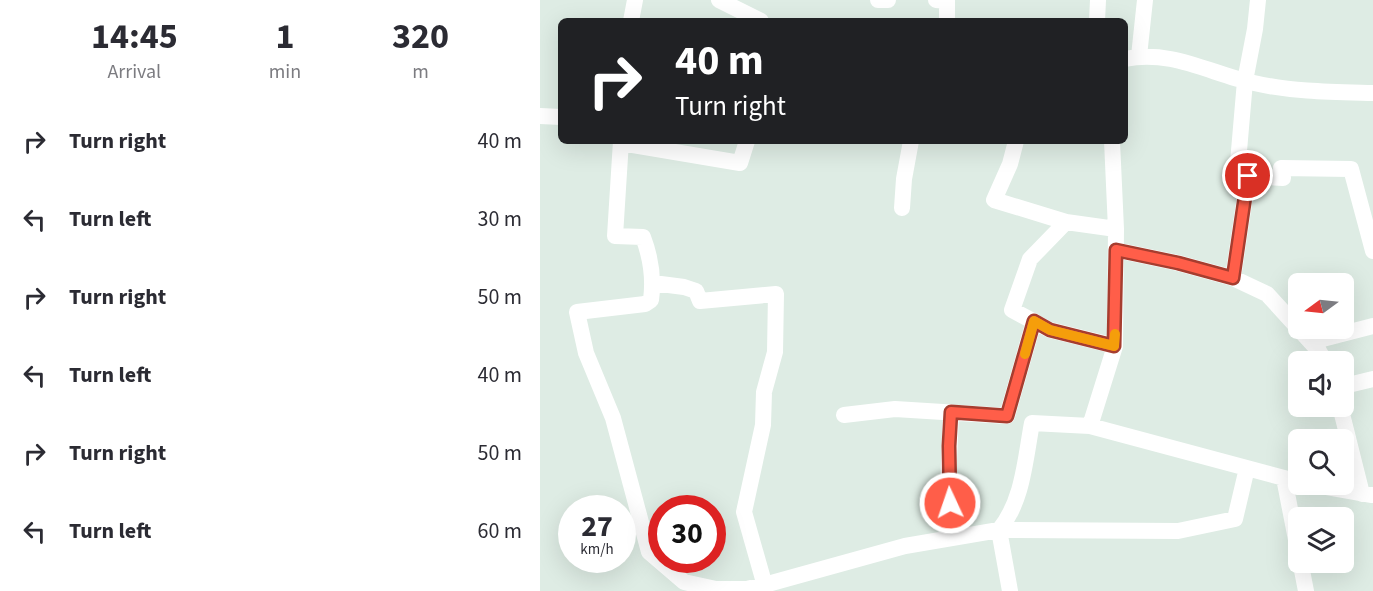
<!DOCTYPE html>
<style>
:root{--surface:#fff;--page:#f2f2f3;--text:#2b2b33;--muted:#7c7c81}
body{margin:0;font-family:"Source Sans 3",sans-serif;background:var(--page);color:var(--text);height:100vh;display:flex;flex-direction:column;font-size:22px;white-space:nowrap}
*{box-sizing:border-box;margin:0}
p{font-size:20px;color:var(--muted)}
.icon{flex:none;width:33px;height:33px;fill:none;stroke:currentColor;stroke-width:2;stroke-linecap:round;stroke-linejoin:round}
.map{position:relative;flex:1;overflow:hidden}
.details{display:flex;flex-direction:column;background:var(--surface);width:540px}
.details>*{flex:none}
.hud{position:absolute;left:18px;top:18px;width:570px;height:126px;border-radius:9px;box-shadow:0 6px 24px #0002;background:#202124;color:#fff;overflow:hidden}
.needle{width:39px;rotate:255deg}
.controls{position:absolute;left:748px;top:273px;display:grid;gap:12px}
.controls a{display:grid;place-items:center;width:66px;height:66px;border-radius:9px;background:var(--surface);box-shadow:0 6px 24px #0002;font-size:30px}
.speed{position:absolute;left:18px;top:495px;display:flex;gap:12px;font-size:30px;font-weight:700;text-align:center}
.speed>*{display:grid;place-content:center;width:78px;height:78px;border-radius:50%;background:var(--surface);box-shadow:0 6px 24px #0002;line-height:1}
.speed small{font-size:15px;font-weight:400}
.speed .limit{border:9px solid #d22;background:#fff;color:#111}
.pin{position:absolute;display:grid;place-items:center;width:51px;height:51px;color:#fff;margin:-26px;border:3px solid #fff;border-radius:50%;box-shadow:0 2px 6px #0007}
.me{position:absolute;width:66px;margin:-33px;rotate:357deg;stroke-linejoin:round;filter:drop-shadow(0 0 4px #0008)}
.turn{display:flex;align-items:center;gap:21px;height:126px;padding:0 18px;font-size:27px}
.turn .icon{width:78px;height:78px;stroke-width:2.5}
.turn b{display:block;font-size:42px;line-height:51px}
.eta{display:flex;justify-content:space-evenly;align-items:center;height:102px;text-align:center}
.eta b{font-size:36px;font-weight:700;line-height:42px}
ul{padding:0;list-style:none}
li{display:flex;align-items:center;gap:18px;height:78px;padding:0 18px}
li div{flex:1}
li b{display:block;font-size:22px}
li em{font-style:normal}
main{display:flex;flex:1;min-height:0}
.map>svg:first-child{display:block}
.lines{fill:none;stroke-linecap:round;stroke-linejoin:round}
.minor{stroke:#fff;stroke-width:16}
.tertiary{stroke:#fff;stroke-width:18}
.route-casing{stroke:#a63d2f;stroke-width:15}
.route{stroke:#ff5e49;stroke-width:10}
.slow{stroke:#f59e0b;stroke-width:10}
</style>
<main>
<section class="details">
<div class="eta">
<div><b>14:45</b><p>Arrival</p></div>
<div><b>1</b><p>min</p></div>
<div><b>320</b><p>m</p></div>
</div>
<ul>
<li><svg class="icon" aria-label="right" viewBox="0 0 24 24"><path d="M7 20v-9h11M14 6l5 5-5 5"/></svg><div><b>Turn right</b></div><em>40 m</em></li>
<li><svg class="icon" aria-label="left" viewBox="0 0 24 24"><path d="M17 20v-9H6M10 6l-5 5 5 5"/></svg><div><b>Turn left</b></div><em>30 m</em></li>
<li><svg class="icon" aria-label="right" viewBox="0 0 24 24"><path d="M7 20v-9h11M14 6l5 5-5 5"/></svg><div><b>Turn right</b></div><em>50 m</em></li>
<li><svg class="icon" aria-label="left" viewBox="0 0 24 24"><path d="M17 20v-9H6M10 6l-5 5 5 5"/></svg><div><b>Turn left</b></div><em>40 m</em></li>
<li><svg class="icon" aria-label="right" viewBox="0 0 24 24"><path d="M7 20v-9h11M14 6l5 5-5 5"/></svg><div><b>Turn right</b></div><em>50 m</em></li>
<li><svg class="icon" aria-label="left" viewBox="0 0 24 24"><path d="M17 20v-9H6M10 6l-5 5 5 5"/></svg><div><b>Turn left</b></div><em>60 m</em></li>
</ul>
</section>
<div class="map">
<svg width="833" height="591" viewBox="0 0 833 591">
<rect width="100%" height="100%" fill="#deece4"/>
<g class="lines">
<path class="minor" d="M179,0L221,21
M338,0H348
M396,0L407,1V21
M91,21L95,0
M557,21L558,0
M599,56L605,0
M585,59C631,49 671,74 714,83C753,92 793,92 833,93
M0,116L21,117
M81,141L75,236L103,237C111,258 114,278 111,300L105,304L37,312L46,353L73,418L109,552L144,582L176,589H210L365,546L459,530C483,501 485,460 492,423L550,426L575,346L576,229L572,141
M476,141L470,164L454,200L526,222
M81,143L200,163L207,141
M708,176L743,178L741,168L811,169L833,251
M362,208L364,179L371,141
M576,250L638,263L693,278L727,294L779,351L785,362
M693,278L708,176L697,174L705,81L715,29L718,0
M113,283L144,287L156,291L160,301L236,294L235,352L224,392L223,425L204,512L225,586
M771,342L833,326
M575,346L510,330L472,310L490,259L526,222L576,229
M804,386L833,379
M800,406L822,494
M411,412L408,486L413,536
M304,415L355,409L467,416L494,321
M550,426L759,482
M744,478L766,591
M770,484L832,495
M470,591L459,530L638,531L695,519L707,468"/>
<path class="tertiary" d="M210,589V591"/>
</g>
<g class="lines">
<defs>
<path id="route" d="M410,503L409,446L411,412L467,416L494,321L510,330L574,346L576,250L638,263L693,278L708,176"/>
</defs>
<use href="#route" class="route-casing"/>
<use href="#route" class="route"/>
<path class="slow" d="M485,354L494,321L510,330L574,346L575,334"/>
</g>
</svg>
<div class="controls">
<a><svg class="needle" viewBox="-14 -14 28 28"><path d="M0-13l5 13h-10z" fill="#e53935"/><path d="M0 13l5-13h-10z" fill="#7c7c81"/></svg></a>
<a><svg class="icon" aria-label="sound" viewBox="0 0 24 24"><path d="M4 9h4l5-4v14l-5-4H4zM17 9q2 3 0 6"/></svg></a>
<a><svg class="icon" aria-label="search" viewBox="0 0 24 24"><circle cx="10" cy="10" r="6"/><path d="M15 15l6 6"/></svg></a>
<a><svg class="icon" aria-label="layers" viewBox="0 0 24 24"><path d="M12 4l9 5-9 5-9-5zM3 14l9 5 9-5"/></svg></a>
</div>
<div class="speed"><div>27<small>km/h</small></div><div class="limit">30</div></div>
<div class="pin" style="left:708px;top:176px;background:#d93025"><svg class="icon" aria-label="arrive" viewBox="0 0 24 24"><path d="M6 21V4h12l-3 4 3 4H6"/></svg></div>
<svg class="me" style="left:410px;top:503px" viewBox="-20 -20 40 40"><circle r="17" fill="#ff5e49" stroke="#fff" stroke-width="3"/><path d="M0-11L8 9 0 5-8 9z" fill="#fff"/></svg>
<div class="hud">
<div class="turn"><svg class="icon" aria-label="right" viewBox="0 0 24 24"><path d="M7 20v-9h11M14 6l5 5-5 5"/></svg><div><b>40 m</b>Turn right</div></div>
</div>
</div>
</main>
